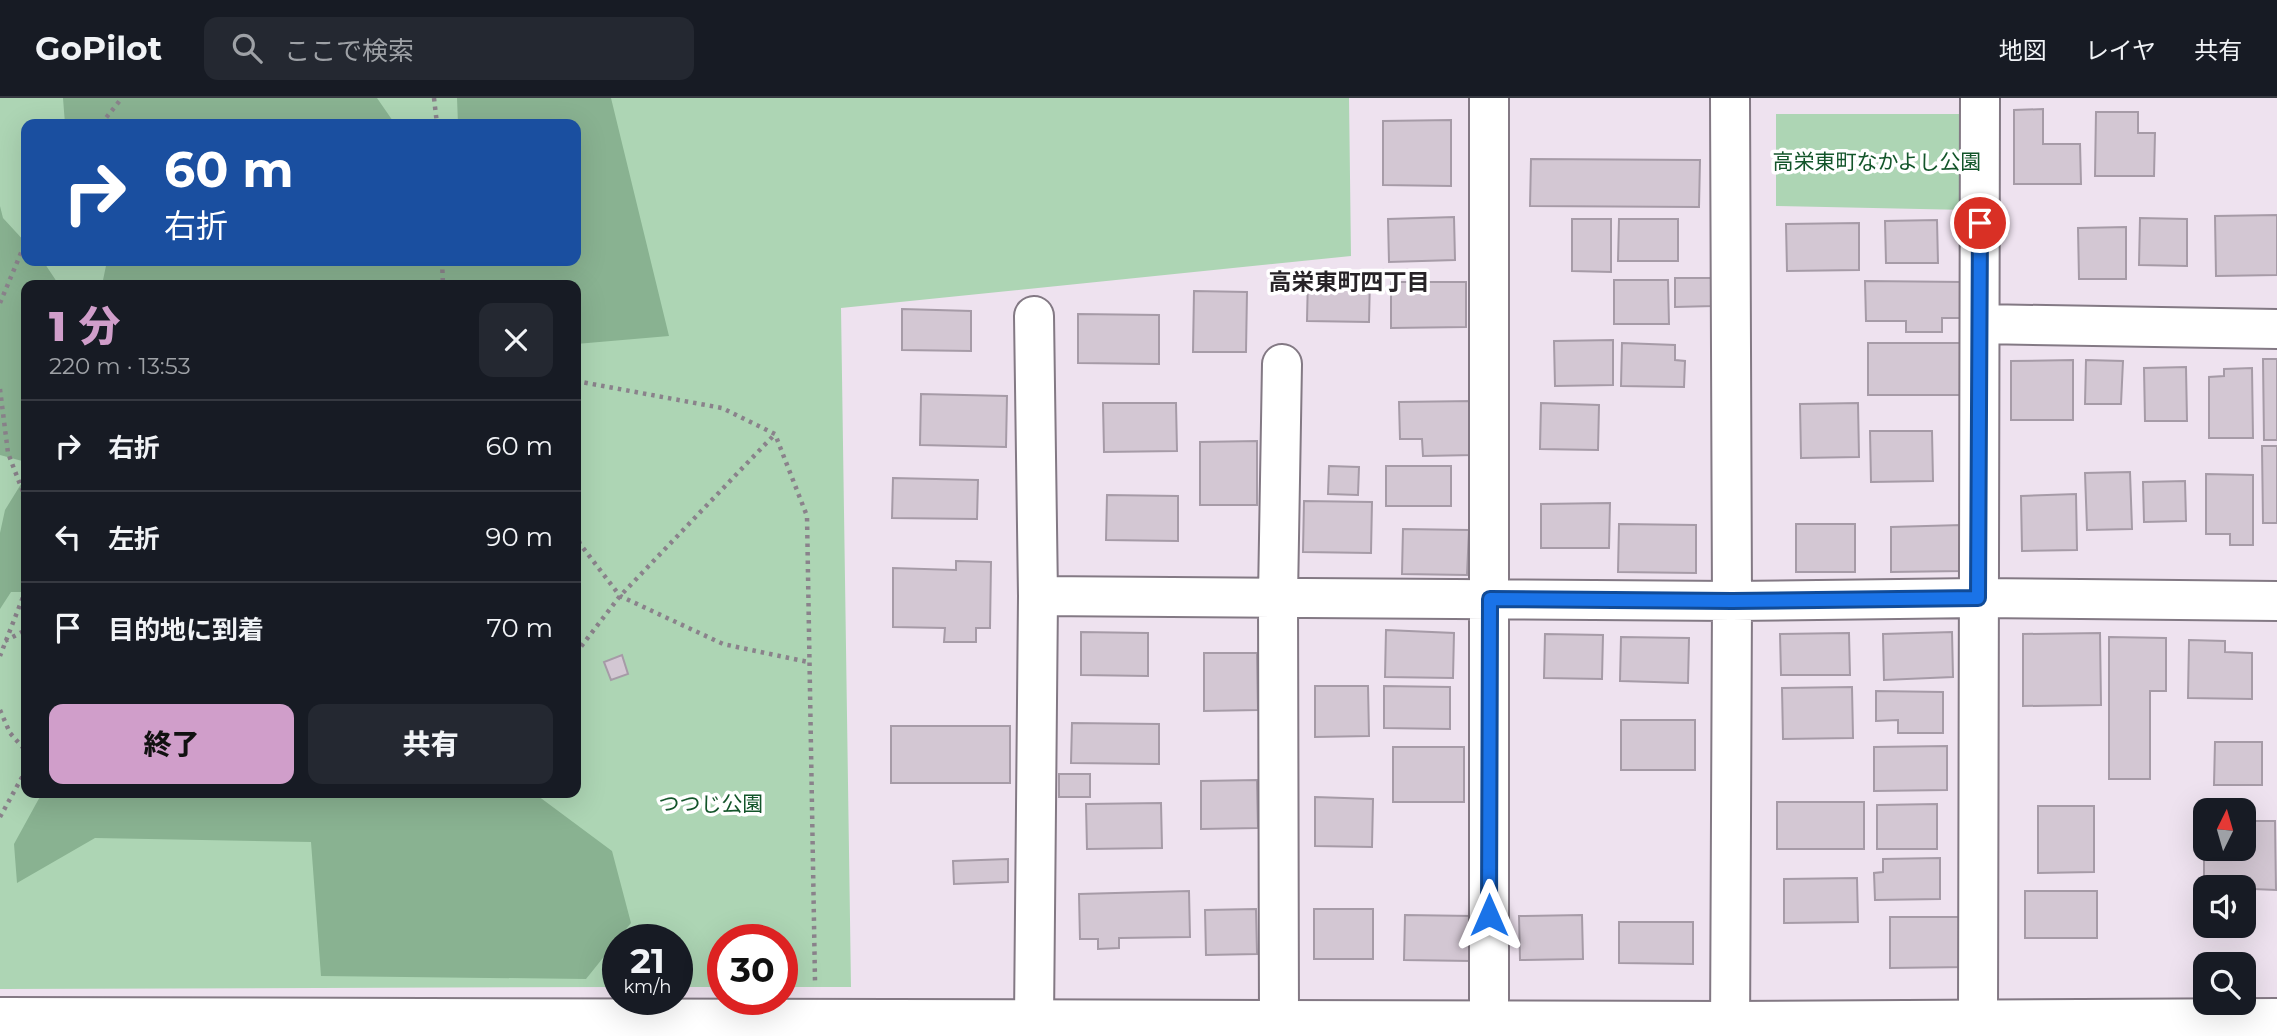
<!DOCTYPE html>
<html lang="ja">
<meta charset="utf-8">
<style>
:root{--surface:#171b24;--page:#242831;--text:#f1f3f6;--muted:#9ea1a6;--line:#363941;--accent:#d09eca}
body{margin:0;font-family:Montserrat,"Noto Sans JP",sans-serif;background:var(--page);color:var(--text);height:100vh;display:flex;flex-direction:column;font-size:26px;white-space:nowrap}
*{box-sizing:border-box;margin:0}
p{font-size:23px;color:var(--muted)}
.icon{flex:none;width:38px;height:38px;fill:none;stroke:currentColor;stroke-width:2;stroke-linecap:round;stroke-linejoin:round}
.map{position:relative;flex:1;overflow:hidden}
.sheet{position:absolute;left:21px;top:182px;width:560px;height:518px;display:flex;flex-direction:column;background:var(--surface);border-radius:14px;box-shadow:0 7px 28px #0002}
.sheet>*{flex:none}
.banner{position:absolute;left:21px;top:21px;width:560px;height:147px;border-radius:14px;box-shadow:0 7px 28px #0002;background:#1a4fa0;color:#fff;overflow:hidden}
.needle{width:46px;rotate:5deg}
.tools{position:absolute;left:2193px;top:700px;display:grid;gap:14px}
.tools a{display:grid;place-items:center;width:63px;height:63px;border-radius:14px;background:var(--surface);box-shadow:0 7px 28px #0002;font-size:35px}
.speed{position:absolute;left:602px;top:826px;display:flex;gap:14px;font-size:35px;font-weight:700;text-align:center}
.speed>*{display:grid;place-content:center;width:91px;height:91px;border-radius:50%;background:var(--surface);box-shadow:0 7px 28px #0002;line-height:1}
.speed small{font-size:18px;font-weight:400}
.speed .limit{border:10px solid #d22;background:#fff;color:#111}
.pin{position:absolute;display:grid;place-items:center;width:60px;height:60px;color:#fff;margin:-30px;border:4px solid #fff;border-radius:50%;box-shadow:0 2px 7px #0007}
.me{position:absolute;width:77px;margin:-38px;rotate:0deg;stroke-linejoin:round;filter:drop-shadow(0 0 5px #0008)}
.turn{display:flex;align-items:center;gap:24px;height:147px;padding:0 28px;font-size:32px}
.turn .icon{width:91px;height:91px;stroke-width:2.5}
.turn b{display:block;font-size:49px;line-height:60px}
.round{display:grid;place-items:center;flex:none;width:74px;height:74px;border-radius:14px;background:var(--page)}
.summary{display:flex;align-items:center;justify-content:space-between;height:119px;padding:0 28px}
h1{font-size:42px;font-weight:800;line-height:52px;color:var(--accent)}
.primary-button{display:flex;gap:14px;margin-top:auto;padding:14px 28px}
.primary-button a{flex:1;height:80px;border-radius:14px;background:var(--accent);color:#111;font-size:28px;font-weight:800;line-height:80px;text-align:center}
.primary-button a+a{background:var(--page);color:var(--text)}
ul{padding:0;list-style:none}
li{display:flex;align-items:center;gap:21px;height:91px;padding:0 28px;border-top:2px solid var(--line)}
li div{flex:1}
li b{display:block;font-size:26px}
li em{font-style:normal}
header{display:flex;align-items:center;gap:42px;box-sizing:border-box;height:98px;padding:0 35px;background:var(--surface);border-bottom:2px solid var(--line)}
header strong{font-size:33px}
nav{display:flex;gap:38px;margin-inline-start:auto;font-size:24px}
.search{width:490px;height:63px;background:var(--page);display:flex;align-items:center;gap:18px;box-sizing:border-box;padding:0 24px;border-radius:14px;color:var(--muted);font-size:26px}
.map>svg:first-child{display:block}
.green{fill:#add5b4;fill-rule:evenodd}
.forest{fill:#89b291}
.building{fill:#d3c7d3;stroke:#a69ba7;stroke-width:2}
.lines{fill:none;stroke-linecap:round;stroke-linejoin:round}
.street-casing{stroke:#837984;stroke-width:42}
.secondary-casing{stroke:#837984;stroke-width:42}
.path{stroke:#8a828b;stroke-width:4.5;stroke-dasharray:3.5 5;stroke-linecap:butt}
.street{stroke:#fff;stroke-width:38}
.secondary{stroke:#fff;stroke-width:38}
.route-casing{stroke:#114b97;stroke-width:18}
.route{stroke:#1a73e8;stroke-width:12}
.labels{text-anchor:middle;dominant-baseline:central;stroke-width:7;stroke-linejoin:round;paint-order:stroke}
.park-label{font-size:21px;fill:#13552a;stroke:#fff}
.neighbourhood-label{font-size:23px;font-weight:bold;fill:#272327;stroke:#fff}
</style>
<header>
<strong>GoPilot</strong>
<div class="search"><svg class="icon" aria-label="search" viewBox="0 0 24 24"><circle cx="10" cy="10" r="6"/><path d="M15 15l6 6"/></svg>ここで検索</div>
<nav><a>地図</a><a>レイヤ</a><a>共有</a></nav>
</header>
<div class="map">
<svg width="2277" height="938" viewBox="0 0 2277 938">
<rect width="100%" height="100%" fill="#eee2ef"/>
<path class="green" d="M0,0H1349L1351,158L841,210L851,889H782V842H723V889H677V842H618V889L0,891ZM26,26H576V163H26ZM26,187H576V695H26Z
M1776,16H1968V112L1776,108Z"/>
<path class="forest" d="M63,0H377L395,26H65Z
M457,0H611L669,238L576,246V187H102L107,163H576V26H458Z
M0,108L3,120L26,145V163H43L59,187H26V364L0,357Z
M26,378V494H11L0,511V435L5,412Z
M42,695H534L612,753L631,825L586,881L321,878L311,744L95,740L17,785L14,746Z"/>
<path class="building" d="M2043,11V46H2080L2081,86H2014V12Z
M2096,14H2138V35H2155L2154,78H2095Z
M1451,22V88L1383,87V23Z
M1531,61L1700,62L1699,109L1530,108Z
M2277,117V177L2216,178L2215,118Z
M1454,119L1455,162L1389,164L1388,121Z
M2140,120L2187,121V168L2139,167Z
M1572,121H1611V174L1572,173Z
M1619,121H1678V163H1618Z
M1937,122L1938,165H1886L1885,123Z
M1859,125V172L1787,173L1786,126Z
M2126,129V181H2079L2078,130Z
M1308,177L1370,179L1369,224L1307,223Z
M1675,180H1712L1713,208L1675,209Z
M1614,182H1668L1669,226H1614Z
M1865,183L1964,184V220H1942V234H1906V223H1866Z
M1391,184H1466V229L1391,230Z
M1194,193L1247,194L1246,254H1193Z
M902,211L971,213V253L902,252Z
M1078,216L1159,217V266L1078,265Z
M1613,242V287L1555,288L1554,243Z
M1622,245L1675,247V262L1685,263L1684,289L1621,288Z
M1868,245H1961V297H1868Z
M2263,261H2277V342H2264Z
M2073,262V322H2011V263Z
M2086,262L2123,263L2121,306H2085Z
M2186,269L2187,323H2145L2144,270Z
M2252,270L2253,340H2209V279L2224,278V271Z
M921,296L1007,298L1006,349L920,347Z
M1473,303V357L1423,358L1422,341H1400L1399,304Z
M1103,305H1176L1177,353L1104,354Z
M1541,305L1599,307L1598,352L1540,351Z
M1858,305L1859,359L1801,360L1800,306Z
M1870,333H1932L1933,383L1871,384Z
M1257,343V407H1200V344Z
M2262,348H2277V425H2263Z
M1329,368L1359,369L1358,397L1328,396Z
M1386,368H1451V408H1386Z
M2130,374L2132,431L2087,432L2085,375Z
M2206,376L2253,377V447H2230V436H2206Z
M893,380L978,382L977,421L892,420Z
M2185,383L2186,423L2144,424L2143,384Z
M2076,396L2077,452L2022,453L2021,398Z
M1107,397L1178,398V443L1106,442Z
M1304,403L1372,404L1371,455L1303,454Z
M1610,405L1609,450H1541V406Z
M1619,426L1696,427V475L1618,474Z
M1796,426H1855V474H1796Z
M1961,427L1962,473L1891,474V429Z
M1403,431L1469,432L1467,477L1402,476Z
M956,463L991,464L990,530H976V544H944L945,530L893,529V470L956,472Z
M1386,532L1454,535L1453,580L1385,579Z
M1081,534L1148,535V578L1081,577Z
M1952,534L1953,579L1884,582L1883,536Z
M1849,535L1850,577H1781L1780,536Z
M2100,535L2101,607L2023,608V536Z
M1545,536L1603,537L1602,581L1544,580Z
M1621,539L1689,540L1688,585L1620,583Z
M2109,539L2166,540V593H2150V681H2109Z
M2189,542L2225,543V554L2252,555V601L2188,600Z
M1204,555H1257L1258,612L1204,613Z
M622,557L628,576L611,582L604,564Z
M1315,588H1368L1369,638L1315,639Z
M1384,588L1450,589V631L1384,630Z
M1852,589L1853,640L1783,641L1782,590Z
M1876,593L1943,594V635H1898V622L1876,623Z
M1621,622H1695V672H1621Z
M1072,625L1159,626V666L1071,665Z
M891,628H1010V685H891Z
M2215,644H2262V687H2214Z
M1947,648V692L1874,693V649Z
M1393,649H1464V704H1393Z
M1059,676H1090V699H1059Z
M1257,682L1258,730L1201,731V683Z
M1315,699L1373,701L1372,749L1315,748Z
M1777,704H1864V751H1777Z
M1161,705L1162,750L1087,751L1086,706Z
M1937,706V751H1877V707Z
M2038,708H2094V774L2038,775Z
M2204,723L2205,751H2244V723H2275L2276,792L2205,789L2204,792Z
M1940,760V801L1875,802L1874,775L1883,774V761Z
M1008,761V784L954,786L953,763Z
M1857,780L1858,824L1784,825V781Z
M1189,793L1190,839L1119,840V850L1098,851V841H1080L1079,796Z
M2025,793H2097V840H2025Z
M1256,811L1257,856L1206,857L1205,812Z
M1314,811H1373V861H1314Z
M1405,817L1472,818L1471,863L1404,862Z
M1582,817L1583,861L1520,862L1519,818Z
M1890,819H1966L1967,869L1890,870Z
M1619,824H1693V866L1619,865Z"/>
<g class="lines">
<defs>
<path id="street" d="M1980,226L2277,231
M1038,498L1732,503L1978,500L2277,503
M1034,921L1038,498L1034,218
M1279,921L1278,498L1282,266
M1978,923L1980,0
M1489,938V0
M1730,938L1732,503L1730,0"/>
<path id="secondary" d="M0,919L1730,923L2277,920"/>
</defs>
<use href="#street" class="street-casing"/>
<use href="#secondary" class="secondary-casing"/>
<path class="path" d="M434,0L437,26
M101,26L122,0
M442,163L443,187
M0,205L26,143
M576,283L722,310L775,336L807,418L815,883
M0,291L8,355L23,394L25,494L0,558
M576,435L580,446L620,498L723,546L808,564
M5,543L26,532
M576,555L620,498L775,336
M0,612L10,635L26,653
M0,719L26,672"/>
<use href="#street" class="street"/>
<use href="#secondary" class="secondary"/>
</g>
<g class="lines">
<defs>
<path id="route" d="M1489,817L1490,501L1732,503L1978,500L1980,125"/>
</defs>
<use href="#route" class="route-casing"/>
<use href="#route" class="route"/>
</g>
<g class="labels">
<g class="park-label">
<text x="1877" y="63">高栄東町なかよし公園</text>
<text x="711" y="705">つつじ公園</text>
</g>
<g class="neighbourhood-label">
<text x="1349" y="184">高栄東町四丁目</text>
</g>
</g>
</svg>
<div class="tools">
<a><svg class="needle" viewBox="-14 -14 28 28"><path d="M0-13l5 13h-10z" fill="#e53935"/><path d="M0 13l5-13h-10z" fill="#9ea1a6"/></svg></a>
<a><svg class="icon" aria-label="sound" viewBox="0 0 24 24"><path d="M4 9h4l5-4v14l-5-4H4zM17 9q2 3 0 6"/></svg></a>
<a><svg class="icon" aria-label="search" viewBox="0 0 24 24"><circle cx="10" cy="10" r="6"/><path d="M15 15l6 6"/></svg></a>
</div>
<div class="speed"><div>21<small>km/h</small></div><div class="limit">30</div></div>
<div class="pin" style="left:1980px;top:125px;background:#d93025"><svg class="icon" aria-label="arrive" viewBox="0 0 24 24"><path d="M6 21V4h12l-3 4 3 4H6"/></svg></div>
<svg class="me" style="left:1489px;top:817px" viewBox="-20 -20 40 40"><path d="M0-17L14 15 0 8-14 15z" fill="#1a73e8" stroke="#fff" stroke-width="4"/></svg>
<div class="banner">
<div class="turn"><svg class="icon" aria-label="right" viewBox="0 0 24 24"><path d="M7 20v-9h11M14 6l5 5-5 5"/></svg><div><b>60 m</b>右折</div></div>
</div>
<section class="sheet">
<div class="summary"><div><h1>1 分</h1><p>220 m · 13:53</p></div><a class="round"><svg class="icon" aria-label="close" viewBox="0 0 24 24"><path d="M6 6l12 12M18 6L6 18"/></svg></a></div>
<ul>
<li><svg class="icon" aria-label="right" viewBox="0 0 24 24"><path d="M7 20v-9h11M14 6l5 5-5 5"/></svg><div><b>右折</b></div><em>60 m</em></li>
<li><svg class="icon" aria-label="left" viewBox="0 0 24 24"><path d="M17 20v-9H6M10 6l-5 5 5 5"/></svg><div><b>左折</b></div><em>90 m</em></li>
<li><svg class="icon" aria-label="arrive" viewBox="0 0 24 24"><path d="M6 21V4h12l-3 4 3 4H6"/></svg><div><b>目的地に到着</b></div><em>70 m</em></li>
</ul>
<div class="primary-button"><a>終了</a><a>共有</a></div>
</section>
</div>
